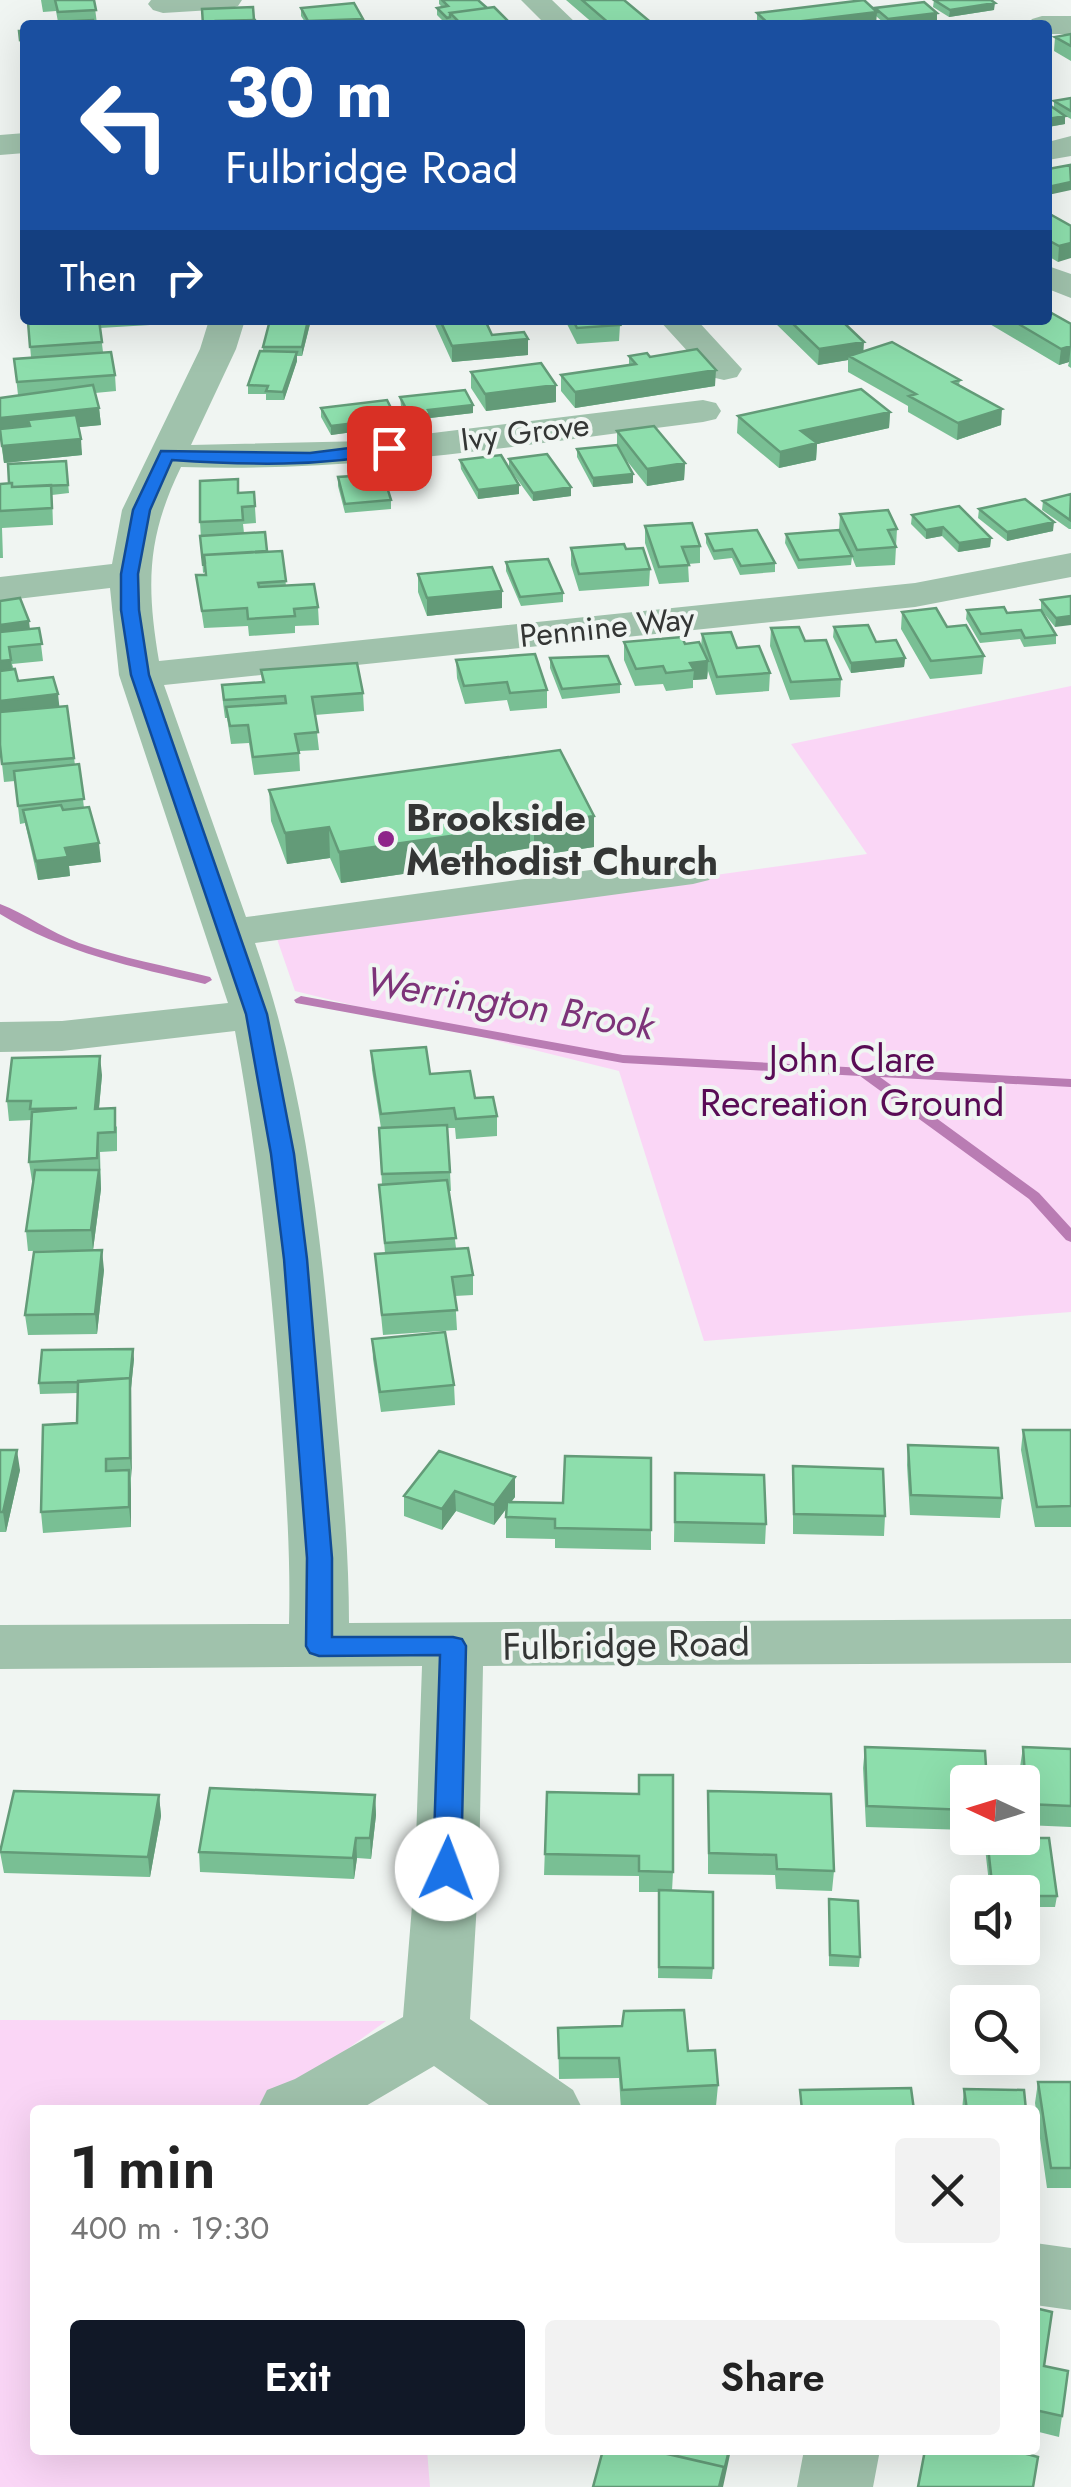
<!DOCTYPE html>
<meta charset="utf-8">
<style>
:root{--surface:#fff;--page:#f2f2f2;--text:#222;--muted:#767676;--accent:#111827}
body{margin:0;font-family:Jost,sans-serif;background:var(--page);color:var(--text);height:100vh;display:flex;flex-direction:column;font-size:38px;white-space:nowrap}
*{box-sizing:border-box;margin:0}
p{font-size:32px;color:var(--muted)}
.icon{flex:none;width:55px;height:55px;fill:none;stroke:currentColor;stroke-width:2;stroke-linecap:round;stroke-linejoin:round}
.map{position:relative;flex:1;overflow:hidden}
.side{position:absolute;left:30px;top:2105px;width:1010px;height:350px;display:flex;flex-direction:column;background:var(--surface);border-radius:10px;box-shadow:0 10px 40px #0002}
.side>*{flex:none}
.hud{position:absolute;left:20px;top:20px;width:1032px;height:305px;border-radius:10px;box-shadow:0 10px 40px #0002;background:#1a4fa0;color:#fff;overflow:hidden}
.needle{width:65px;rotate:274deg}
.controls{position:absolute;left:950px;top:1765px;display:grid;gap:20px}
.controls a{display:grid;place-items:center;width:90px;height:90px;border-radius:10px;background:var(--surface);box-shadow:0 10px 40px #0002;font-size:50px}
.pin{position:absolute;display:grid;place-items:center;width:85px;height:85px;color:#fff;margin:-42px;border-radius:20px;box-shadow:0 5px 15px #0006}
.me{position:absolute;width:110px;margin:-55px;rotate:2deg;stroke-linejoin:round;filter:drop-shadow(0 0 8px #0008)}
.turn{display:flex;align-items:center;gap:35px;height:210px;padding:0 40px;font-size:45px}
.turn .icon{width:130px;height:130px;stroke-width:2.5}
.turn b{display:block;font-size:70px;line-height:85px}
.then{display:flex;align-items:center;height:95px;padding:0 40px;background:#0003;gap:20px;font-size:38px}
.round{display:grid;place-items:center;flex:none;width:105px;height:105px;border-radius:10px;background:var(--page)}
.head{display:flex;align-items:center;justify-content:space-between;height:170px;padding:0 40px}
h1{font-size:60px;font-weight:600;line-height:75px}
.button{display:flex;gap:20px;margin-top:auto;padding:20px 40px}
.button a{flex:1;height:115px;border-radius:10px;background:var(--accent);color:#fff;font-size:40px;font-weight:600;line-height:115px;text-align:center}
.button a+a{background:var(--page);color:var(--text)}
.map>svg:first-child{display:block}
.green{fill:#fad6f6}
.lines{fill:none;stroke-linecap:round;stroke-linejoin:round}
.stream{fill:#b97cb3;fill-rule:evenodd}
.minor{fill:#a0c2ac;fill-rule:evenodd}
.wall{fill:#79bf94}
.shaded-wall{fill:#639b78}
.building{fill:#8ddeac;stroke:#639b78;stroke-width:2.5}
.route{fill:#1a73e8;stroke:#114b97;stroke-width:2.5}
.poi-dot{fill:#8e2489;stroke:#f0f5f2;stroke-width:4}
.labels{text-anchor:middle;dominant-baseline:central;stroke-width:8;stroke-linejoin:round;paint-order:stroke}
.far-street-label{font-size:32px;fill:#343635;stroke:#f0f5f2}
.poi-label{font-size:38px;font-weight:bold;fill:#343635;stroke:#f0f5f2;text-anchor:start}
.park-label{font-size:38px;fill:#590b55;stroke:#f0f5f2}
.street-label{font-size:38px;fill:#343635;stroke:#f0f5f2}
.water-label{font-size:40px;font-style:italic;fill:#7d3379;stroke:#f0f5f2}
</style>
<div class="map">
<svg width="1071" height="2487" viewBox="0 0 1071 2487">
<rect width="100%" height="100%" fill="#f0f5f2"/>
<path class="green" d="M1071,686V1312L704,1341L619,1071L295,991L276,936L867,854L791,744Z
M0,2020L386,2021L306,2079L321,2110H35V2450H427L430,2487H0Z"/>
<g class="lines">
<path class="stream" d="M0,904C26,914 50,932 79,943C121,958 166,966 210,977L212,980L205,984C134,967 63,953 0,914Z
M301,996L623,1055L1071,1079V1087L880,1077L1039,1193L1071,1228V1242L1066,1240L1029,1199L860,1076L623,1063L296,1003L294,1000Z"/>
<path class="minor" d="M151,0H242L238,6L228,9L163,13L153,10L148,4Z
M521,0H552L578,25H546Z
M1042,16H1071V34H1048V25H1027L1032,19Z
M25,133V153L0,155V135Z
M1071,136V156L1048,160V142Z
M1048,266L1071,274V298L1048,289Z
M209,320H245L236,349L191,445L368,441L703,400L716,403L721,411L716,419L703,422C529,444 356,473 181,467C147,537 146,584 159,661L915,583L1071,553V577L915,607L164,685L246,917L693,856L709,860L716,870L709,880L693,884L255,943C304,1082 320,1227 333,1374C340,1457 349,1540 349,1623L1071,1619V1663L483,1666L479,1869L470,2019L573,2090L583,2110H496L434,2066L359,2110H257L267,2090L295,2079L403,2017L415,1869L422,1666L0,1669V1625L289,1624C291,1550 285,1476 280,1402C271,1277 258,1155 235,1031L62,1051L0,1052V1022L62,1021L228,1003L119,675L110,588L0,601V577L112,564L122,510L200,349Z
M659,320H697L742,369L737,377L724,380L711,377Z
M1035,2243L1071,2248V2310L1035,2305Z
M804,2450H880L873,2487H797Z"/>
</g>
<path class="wall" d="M41,0H94L97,24L58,22L56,11L43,12Z
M439,0H478L487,8L512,25H447L437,15V8L442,7L439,4Z
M566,0H624L654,25H595Z
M934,0L994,10L949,17L933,7Z
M301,8L363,19L364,25H307L301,16Z
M875,8L937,13V20L886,25L876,16V25H757V13L875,11Z
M19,31H25V54H21Z
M1071,34V61L1054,51L1055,37Z
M1071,98V119L1062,114L1065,116V124L1048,127V104L1054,108V101Z
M1048,213L1071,226L1058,262L1048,256Z
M57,320H149L150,325L100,328L103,352L115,375L116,391L95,393L99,408L101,425L78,427L82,455L4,463L0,436L18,395L14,359L31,357L28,322Z
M433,320H485L492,335L528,355L452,362Z
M565,320H617L620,325L619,341L577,344Z
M772,320H841L863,351L960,380L959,385L1001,425L957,440L908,412V406L848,372V360L818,365Z
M983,320H1048L1071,324V368L1068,366L1069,362L1059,365Z
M310,324L302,356H297V361L284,400H266V394H248V385L263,351V347Z
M629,356L650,357L715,386L575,408L561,391V375L629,365Z
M471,372L556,402L486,411L471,388Z
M400,397L473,405V413L430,418V423L410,425L401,406Z
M321,408L397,426L331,435L321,417Z
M890,412L889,428L817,444L816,460L779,468L737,433L738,416Z
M617,431L685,463L684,480L647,486L623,456L633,483L593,487L577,457V449L617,445Z
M509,459L571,496L533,501L509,468Z
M460,460L519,485V494L478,499L461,469Z
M66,461L69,493L52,495L53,525L2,528L3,558H0V484L9,483Z
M338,477L391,500V509L345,513L338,486Z
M254,492L256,523L243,524L244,533L267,551H282L286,586L318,607L319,625L295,626V633L249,636L248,626L204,628L196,575H205V572L203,573L200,522L239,493Z
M1071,494V529H1069L1042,510L1043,501Z
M979,509L1053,531L1007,541L978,518Z
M840,514L897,529L895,565L856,567L852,557L851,565L798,569L785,543L786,534L839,530Z
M912,515L991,538L990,547L958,552L942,536L926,539L911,524Z
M645,526L700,546V563L688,564L689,582L659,584L645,543Z
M706,534L775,563V572L740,575L732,558L714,560L706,543Z
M571,548L626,549L650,569L649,586L579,591L571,565Z
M506,562L563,593V602L521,606L506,571Z
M418,574L502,608L427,616L418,592Z
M1071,596L1055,627L1043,612L1056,635V644L1024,647L1020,639L980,643L966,619L967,610L1007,613L1041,610V600Z
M0,601L30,629L39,628L43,661L12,664L18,681L59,706H67L75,765L79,764L84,808L101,862L69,866L70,876L38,880L25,823L20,824L15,781L4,782L0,746Z
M902,612L947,627L984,656L982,674L930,679L901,629Z
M834,627L876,642L905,658L904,667L851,673L833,637Z
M771,628L805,641L841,679L840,697L790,700L770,646Z
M702,634L737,648L770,673L769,691L716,695L708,671L707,679L693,680V688L666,691L663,684L635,686L624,660V642L685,644L701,647Z
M550,658L620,684V693L562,699L550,668Z
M456,660L547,690V708L510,711L507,700L465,704L457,678Z
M261,670L363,693L364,711L315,715L319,750L299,751L300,771L254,775L249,743L231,744L227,718H225L223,703L222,685L262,682Z
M269,790L594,816V847L534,856L530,848L506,852V859L341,883L330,858L287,864L271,821Z
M371,1051L430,1074L475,1098L497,1116V1136L456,1139L455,1128H447L450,1172L451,1191H449L456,1248L473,1275V1295L455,1296L457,1330L383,1335L375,1254L385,1253L379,1185H382L379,1128H381L372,1070Z
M102,1075L99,1109L117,1127V1151L100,1152L101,1189L93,1250L28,1251L26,1231L33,1181H32L29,1162L32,1120L9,1121L7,1101Z
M104,1270L97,1334L28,1335L25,1315Z
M372,1339L454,1385L455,1405L381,1412L373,1359Z
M134,1359L131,1388V1527L43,1533L41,1512L77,1423L78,1393L40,1394L39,1383Z
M1023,1430H1071V1527H1035L1021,1450Z
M908,1445L1002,1498L1000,1518L910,1515L907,1465Z
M0,1450L20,1470L6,1532H0Z
M439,1451L515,1497L511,1502L651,1530V1550L555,1548V1539L506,1538V1509L494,1525L456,1511L442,1530L404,1516V1496Z
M793,1466L885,1516L884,1536L793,1534Z
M675,1473L766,1524L765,1544L674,1542Z
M865,1747L968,1782V1830L866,1827L863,1768Z
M1023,1747L1071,1749V1827L1025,1825L1020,1767Z
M708,1791L834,1871L832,1891L776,1889L775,1875L708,1874Z
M547,1792L673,1872L672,1891L713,1968L712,1979L658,1978L659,1892H639V1876L544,1875Z
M159,1795L161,1816L150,1877L4,1873L0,1852Z
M375,1795L376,1815L371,1859L357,1858L354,1879L200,1872L199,1852Z
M987,1838L1057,1896L1055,1907H1022V1892H990L985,1848Z
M829,1899L860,1957L859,1967L829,1966Z
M558,2028L688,2051L718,2085L716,2106L621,2110L619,2078L559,2079Z
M1038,2082H1071V2188H1047L1035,2103Z
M964,2089L1026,2110H962Z
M1035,2308L1044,2366L1062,2416L1059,2437L1035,2431Z"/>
<path class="shaded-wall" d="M995,3L994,10L949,17L950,10Z
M877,12L876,25H770Z
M937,13V20L888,25V19Z
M1065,116V124L1048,127V119Z
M1071,182V190L1048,195V187Z
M1071,243V258L1058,262L1059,246Z
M308,320L310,324L302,356V347Z
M528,339V355L452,362V346Z
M864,342L863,358L849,356L848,360L818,365L819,349Z
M1071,346L1069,362L1059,365L1061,349Z
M297,352V361L284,400L283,392Z
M716,370L715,386L575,408V392Z
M556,385V402L486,411L485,394Z
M473,405V413L430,418V423L410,425V416L428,410Z
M99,408L101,425L0,435V418Z
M1002,409L1001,425L957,440L958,423Z
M890,412L889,428L817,444L816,460L779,468L780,452L801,431Z
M396,418L397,426L331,435V426Z
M81,439L82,455L4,463L2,446Z
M685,463L684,480L647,486V469Z
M633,474V483L593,487V478Z
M519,485V494L478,499V490Z
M571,487V496L533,501V493Z
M1054,522L1053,531L1007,541V532Z
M943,527L942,536L926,539V530Z
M991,538L990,547L958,552L959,543Z
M502,591V608L427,616V598Z
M1071,616V625L1055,627L1056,618Z
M29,621L31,638L0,643V625Z
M905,658L904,667L851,673V663Z
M11,660L13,677L0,679V661Z
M708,661L707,679L693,680L694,670L690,663Z
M58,694L60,712L0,719V701Z
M594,816V847L534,856V825Z
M530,817V848L506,852V859L341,883L339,852Z
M329,827L330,858L287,864L285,833Z
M99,843L101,862L69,866L70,876L38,880L36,861L65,848Z
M100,1056L102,1075L97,1128L95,1109Z
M98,1133L101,1189L93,1250L91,1230L99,1173Z
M102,1250L104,1270L97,1334L95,1314Z
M133,1349L134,1359L131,1388L132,1478L130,1458V1382Z
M17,1450L20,1470L6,1532L3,1512Z
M129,1470L131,1490V1527L129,1507Z
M515,1477V1497L494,1525V1505Z
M455,1491L456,1511L442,1530V1509Z
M159,1795L161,1816L150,1877L148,1857Z
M375,1795L376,1815L371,1859L370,1838Z
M356,1838L357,1858L354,1879L353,1858Z
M729,2450H731L723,2487H719Z"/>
<path class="building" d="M55,0H94L96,10L58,12Z
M442,0H478L487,8L450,13V17L447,18L437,8L448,6Z
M582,0H624L654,25H611Z
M864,0L877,12L770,25L757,13Z
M934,0H991L995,3L950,10Z
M924,2L937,13L888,19L875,8Z
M354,3L363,19L308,21L301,8Z
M253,7L254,20L216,21L217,25H203L202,9Z
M494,7L512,25H462L450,13Z
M93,20L94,25H37V23Z
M255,20L256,25H217L216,21Z
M19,31H25V39L20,40Z
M1071,34V46L1055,37Z
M1071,98V111L1054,101Z
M1048,104L1065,116L1048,119Z
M1070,165L1071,182L1048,187V169Z
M1048,213L1071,226V243L1059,246L1048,240Z
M1048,311L1071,324V346L1061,349L1012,320H1048Z
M57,320H99L102,342L30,347L28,322Z
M270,320H308L302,347H263Z
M440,320H485L492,335L524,332L528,339L452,346Z
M573,320H617L620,325L577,328Z
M789,320H841L864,342L819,349Z
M892,342L960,380L953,382L1002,409L958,423L909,396L916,394L849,356Z
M697,349L716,370L575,392L561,375L636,364L629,356L647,353L650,357Z
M260,351L297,352L283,392L266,391L268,386L248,385Z
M111,352L115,375L17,382L14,359Z
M541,363L556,385L485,394L471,372Z
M93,385L99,408L0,418V398Z
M861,389L890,412L801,431L817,443L780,452L738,416Z
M465,390L473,405L428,410L430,414L410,416L400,397Z
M387,400L396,418L331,426L321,408Z
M76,415L81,439L2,446L0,429L30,426L28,420Z
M654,426L685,463L647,469L617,431Z
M617,445L633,474L593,478L577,449Z
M547,454L571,487L533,493L509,459Z
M501,455L519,485L478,490L460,460Z
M66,461L68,485L12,487V483H9L8,464Z
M383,474L391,500L345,504L338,477Z
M238,479V493L254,492L255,506L242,507L243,520L200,522V481Z
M12,483V487L51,485L52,508L0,511V484Z
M1071,494L1070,520L1043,501Z
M1025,499L1054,522L1007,532L979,509Z
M959,506L991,538L959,543L943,527L926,530L912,515Z
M888,510L897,529L888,530L896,547L857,550L840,514Z
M692,523L700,546L682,547L689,565L659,567L645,526Z
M757,530L775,563L741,566L732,549L714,551L706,534Z
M839,530L852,556L799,560L786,534Z
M265,532L267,551L204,555L205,563L203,564L200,536Z
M624,544L626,549L643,548L650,569L579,574L571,548Z
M282,551L286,581L258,583L259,587L314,584L318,607L294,609L295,616L248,619L247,608L202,611L196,575H206L204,555Z
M548,559L563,593L520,597L506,562Z
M492,567L502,591L427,598L418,574Z
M1071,596V616L1056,618L1041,600Z
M20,598L29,621L0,625V601Z
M1004,607L1007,613L1041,610L1056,635L1025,638L1021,630L981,634L967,610Z
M936,608L947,627L966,625L984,656L931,661L902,612Z
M868,625L876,642L896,640L905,658L851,663L834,627Z
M799,627L805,641L826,640L841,679L791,682L771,628Z
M39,628L42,644L9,647L11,660L0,661V632Z
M731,632L737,648L759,646L770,673L717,677L702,634Z
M682,637L685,644L699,642L708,661L690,663L694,670L666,673L663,666L636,669L624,642Z
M535,654L547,690L510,693L507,682L464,686L456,660Z
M608,656L620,684L562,689L550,658Z
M357,663L363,693L312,697L318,732L295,734L299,753L253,757L248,725L230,726L226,707L286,703L285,696L224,700L222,685L264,682L261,670Z
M15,669L18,681L53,677L58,694L0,701V671Z
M67,706L74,758L2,764L0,745V712Z
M560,750L594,816L534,825L530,817L502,821L506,828L339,852L329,827L285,833L269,790Z
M79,764L84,799L18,806L14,771Z
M61,805L63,810L89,807L99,843L65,848L68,857L36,861L23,810Z
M426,1047L430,1074L470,1071L475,1098L493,1097L497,1116L456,1119L454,1108L381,1114L371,1051Z
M100,1056L95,1109L115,1108V1132L98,1133L97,1158L29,1162L32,1112L77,1108L30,1109L31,1101H7L12,1058Z
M447,1125L450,1172L382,1174L379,1128Z
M35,1170H99L91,1230L26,1231Z
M447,1180L456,1238L385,1243L379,1185Z
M468,1248L473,1275L452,1277L457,1310L382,1315L375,1254Z
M102,1250L95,1314L25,1315L34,1252Z
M445,1332L454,1385L380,1392L372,1339Z
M133,1349L130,1378L78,1382L39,1383L42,1350Z
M130,1378V1458L106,1459V1471L129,1470V1507L41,1512L43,1425L77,1423L78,1381Z
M1023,1430H1071V1506L1037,1507Z
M908,1445L998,1448L1002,1498L911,1495Z
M0,1450H17L3,1512H0Z
M439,1451L515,1477L494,1505L455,1491L442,1509L404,1496Z
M565,1456L651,1458V1530L555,1528V1519L506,1517L507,1502L563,1503Z
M793,1466L883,1469L885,1516L794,1514Z
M675,1473L764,1475L766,1524L675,1522Z
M865,1747L985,1751L987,1782H968V1810L867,1806Z
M1023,1747L1071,1749V1806L1027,1804Z
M639,1775H673V1872L639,1871V1856L545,1854L547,1792L639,1794Z
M210,1788L375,1795L370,1838H356L353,1858L199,1852Z
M14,1791L159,1795L148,1857L0,1852Z
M708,1791L831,1794L834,1871L777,1869L776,1855L709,1853Z
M987,1838H1049L1057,1896H1022V1892H993Z
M659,1890L713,1892V1968L659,1967Z
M829,1899L858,1901L860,1957L830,1955Z
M684,2010L688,2051L715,2050L718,2085L622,2090L619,2058H559L558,2028L622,2026L624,2011Z
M1038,2082H1071V2168H1051Z
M911,2088L914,2110H802L800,2090Z
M964,2089L1024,2090L1026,2110H967Z
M1035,2308L1052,2312L1044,2366L1068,2371L1062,2416L1035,2410Z
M603,2450H651L724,2467L719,2487H593Z
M659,2450H729L724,2471V2467L658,2452Z
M925,2450L935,2452L936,2450H1011L1038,2457L1033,2487H918Z"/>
<path class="route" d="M389,443L395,445V452C322,467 246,465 172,460L150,510L138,574L139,610L149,675L267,1014L294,1154L307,1259L332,1558V1637H453L462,1639L466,1646L461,1869L457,1877L447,1880L437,1877L433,1869L440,1655L319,1656L310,1653L306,1646L307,1558L284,1259L271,1154L246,1014L131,675L121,610V574L133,510L161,451L310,453Z"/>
<circle class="poi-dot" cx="386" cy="839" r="10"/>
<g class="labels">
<g class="far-street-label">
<text transform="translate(525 432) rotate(-7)">Ivy Grove</text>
<text transform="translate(607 627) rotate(-6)">Pennine Way</text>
</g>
<g class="poi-label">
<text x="406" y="817">Brookside<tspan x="406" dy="44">Methodist Church</tspan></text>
</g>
<g class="park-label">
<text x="852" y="1058">John Clare<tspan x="852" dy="44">Recreation Ground</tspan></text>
</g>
<g class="street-label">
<text transform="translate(626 1644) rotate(-1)">Fulbridge Road</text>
</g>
<g class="water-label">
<text transform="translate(510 1003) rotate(9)">Werrington Brook</text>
</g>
</g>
</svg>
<div class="controls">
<a><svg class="needle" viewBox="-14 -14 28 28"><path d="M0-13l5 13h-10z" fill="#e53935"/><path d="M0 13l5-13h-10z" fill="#767676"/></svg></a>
<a><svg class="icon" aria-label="sound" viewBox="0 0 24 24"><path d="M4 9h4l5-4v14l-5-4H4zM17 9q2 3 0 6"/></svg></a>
<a><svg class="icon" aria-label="search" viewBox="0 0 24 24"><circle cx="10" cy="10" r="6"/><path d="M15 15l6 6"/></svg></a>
</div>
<div class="pin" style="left:389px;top:448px;background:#d93025"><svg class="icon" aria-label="arrive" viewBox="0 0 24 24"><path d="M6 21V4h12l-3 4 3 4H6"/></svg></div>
<svg class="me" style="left:447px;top:1869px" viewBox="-20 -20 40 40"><circle r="19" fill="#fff"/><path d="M0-13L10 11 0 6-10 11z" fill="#1a73e8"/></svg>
<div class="hud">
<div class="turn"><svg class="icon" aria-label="left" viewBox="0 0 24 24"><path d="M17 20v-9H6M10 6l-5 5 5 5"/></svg><div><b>30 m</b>Fulbridge Road</div></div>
<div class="then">Then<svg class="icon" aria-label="right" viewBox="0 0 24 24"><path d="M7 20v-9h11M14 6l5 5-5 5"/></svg></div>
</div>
<section class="side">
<div class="head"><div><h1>1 min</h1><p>400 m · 19:30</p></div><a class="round"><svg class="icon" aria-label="close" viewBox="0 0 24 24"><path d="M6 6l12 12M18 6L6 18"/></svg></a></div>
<div class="button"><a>Exit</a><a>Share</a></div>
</section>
</div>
